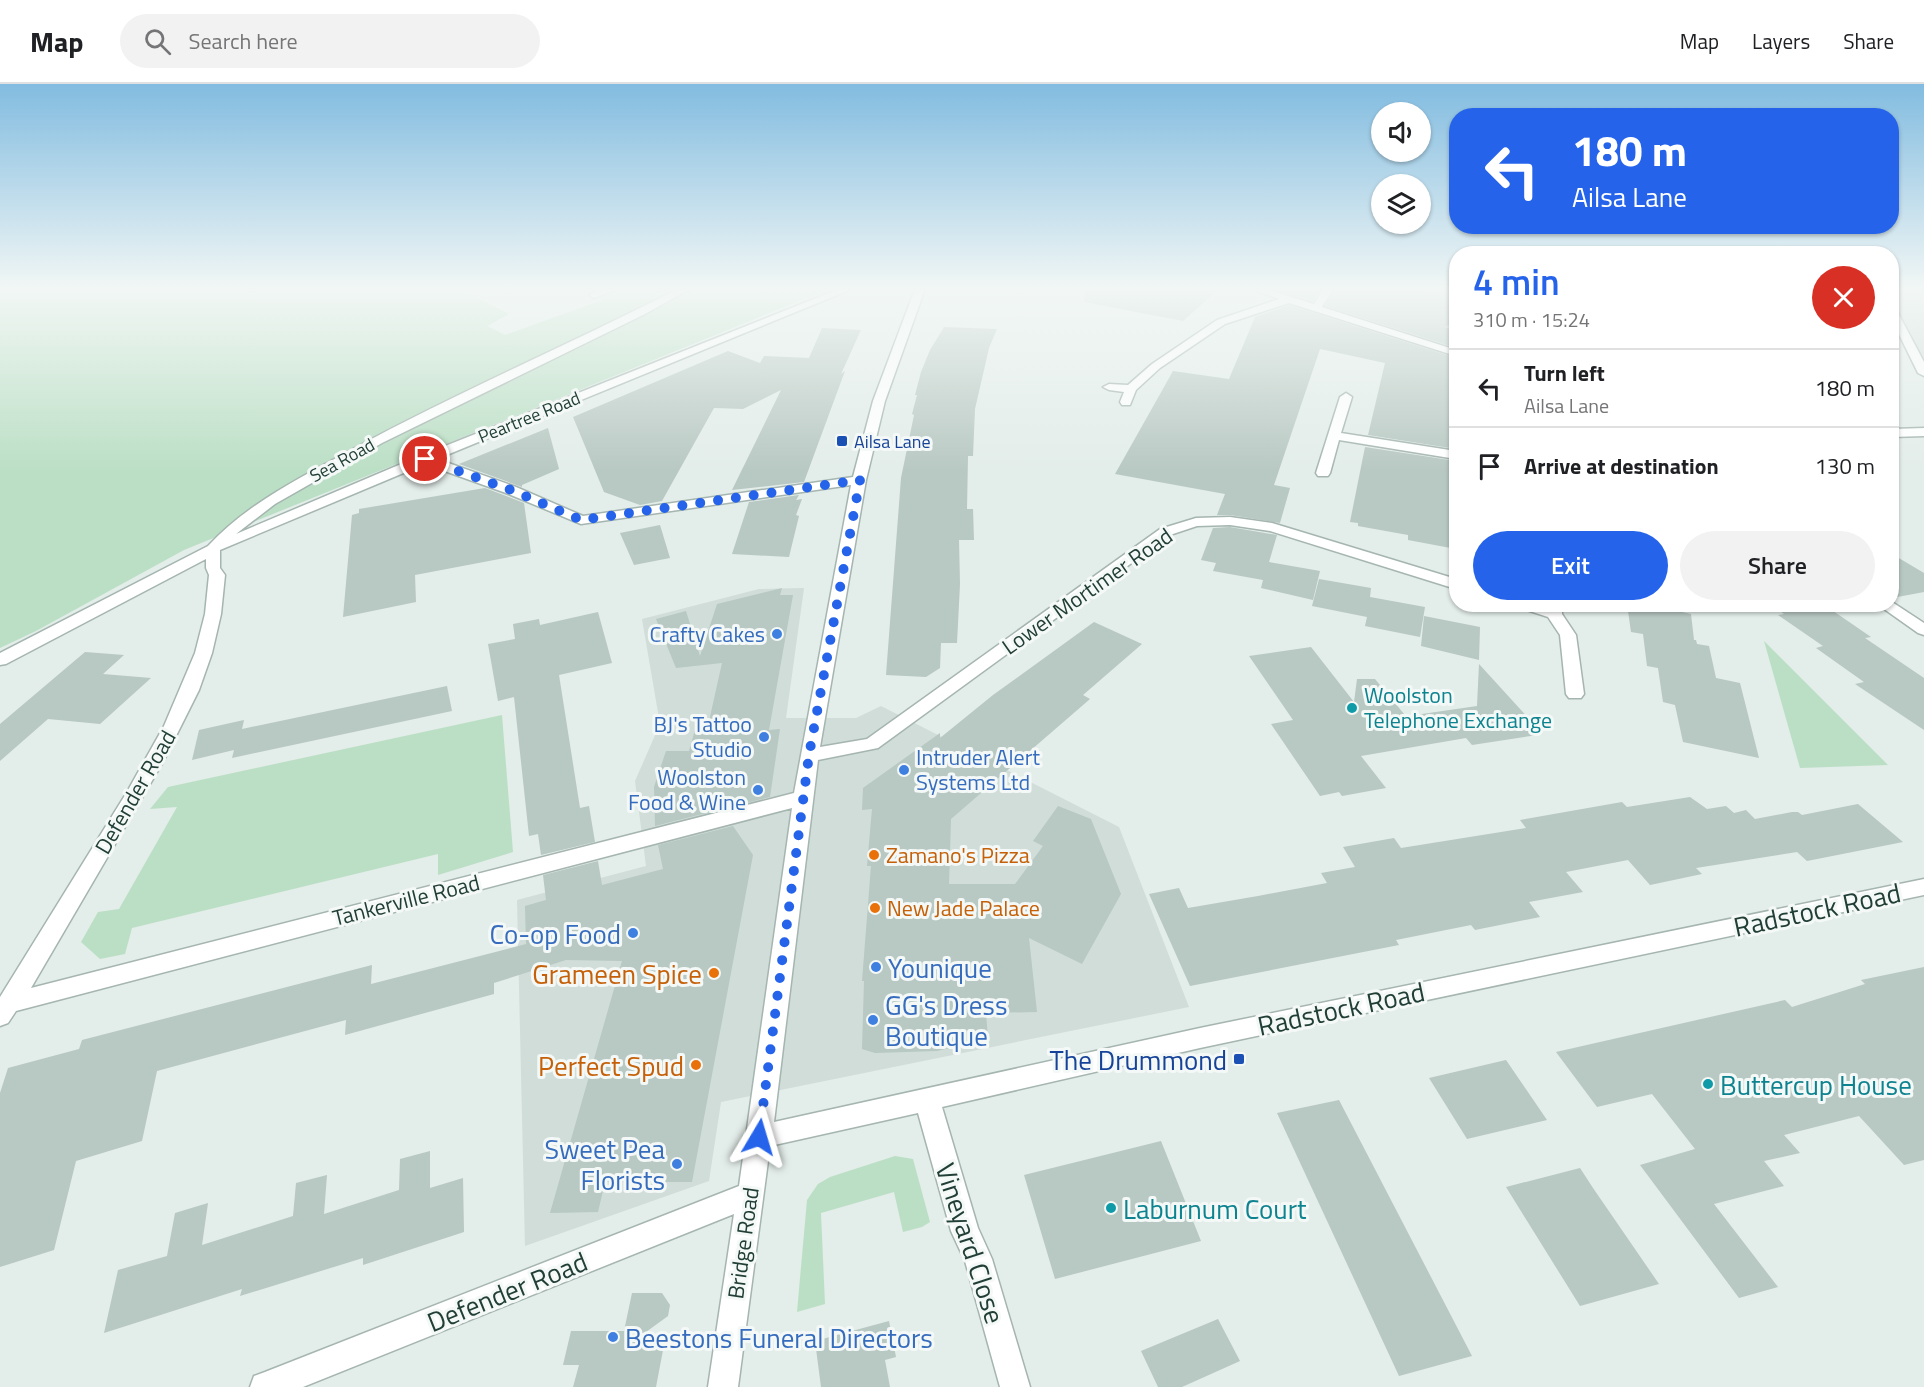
<!DOCTYPE html>
<meta charset="utf-8">
<style>
:root{--surface:#fff;--page:#f2f2f2;--text:#202124;--muted:#757577;--line:#e0e0e0;--accent:#2563eb}
body{margin:0;font-family:"Titillium Web",sans-serif;background:var(--page);color:var(--text);height:100vh;display:flex;flex-direction:column;font-size:22px;white-space:nowrap}
*{box-sizing:border-box;margin:0}
p{font-size:20px;color:var(--muted)}
.icon{flex:none;width:33px;height:33px;fill:none;stroke:currentColor;stroke-width:2;stroke-linecap:round;stroke-linejoin:round}
.map{position:relative;flex:1;overflow:hidden}
.panel{position:absolute;left:1449px;top:162px;width:450px;height:366px;display:flex;flex-direction:column;background:var(--surface);border-radius:24px;box-shadow:0 2px 4px #0004}
.panel>*{flex:none}
.guide{position:absolute;left:1449px;top:24px;width:450px;height:126px;border-radius:24px;box-shadow:0 2px 4px #0004;background:#2563eb;color:#fff;overflow:hidden}
.controls{position:absolute;left:1371px;top:18px;display:grid;gap:12px}
.controls a{display:grid;place-items:center;width:60px;height:60px;border-radius:50%;background:var(--surface);box-shadow:0 2px 4px #0004;font-size:30px}
.pin{position:absolute;display:grid;place-items:center;width:51px;height:51px;color:#fff;margin:-26px;border:3px solid #fff;border-radius:50%;box-shadow:0 2px 6px #0007}
.me{position:absolute;width:66px;margin:-33px;rotate:7deg;stroke-linejoin:round;filter:drop-shadow(0 0 4px #0008)}
.turn{display:flex;align-items:center;gap:21px;height:126px;padding:0 24px;font-size:27px}
.turn .icon{width:78px;height:78px;stroke-width:2.5}
.turn b{display:block;font-size:42px;line-height:51px}
.round{display:grid;place-items:center;flex:none;width:63px;height:63px;border-radius:32px;background:var(--page)}
.summary{display:flex;align-items:center;justify-content:space-between;height:102px;padding:0 24px}
h1{font-size:36px;font-weight:600;line-height:45px;color:var(--accent)}
.action{display:flex;gap:12px;margin-top:auto;padding:12px 24px}
.action a{flex:1;height:69px;border-radius:36px;background:var(--accent);color:#fff;font-size:24px;font-weight:600;line-height:69px;text-align:center}
.action a+a{background:var(--page);color:var(--text)}
ul{padding:0;list-style:none}
li{display:flex;align-items:center;gap:18px;height:78px;padding:0 24px;border-top:2px solid var(--line)}
li div{flex:1}
li b{display:block;font-size:22px}
li em{font-style:normal}
header{display:flex;align-items:center;gap:36px;box-sizing:border-box;height:84px;padding:0 30px;background:var(--surface);border-bottom:2px solid var(--line)}
header strong{font-size:28px}
nav{display:flex;gap:33px;margin-inline-start:auto;font-size:21px}
.search{width:420px;height:54px;background:var(--page);display:flex;align-items:center;gap:15px;box-sizing:border-box;padding:0 21px;border-radius:33px;color:var(--muted);font-size:22px}
.map>svg:first-child{display:block}
.built{fill:#d1ddd8}
.green{fill:#bbdfc5}
.building{fill:#b8c8c2}
.lines{fill:none;stroke-linecap:round;stroke-linejoin:round}
.minor-casing{stroke:#a5b5b0;stroke-width:3}
.minor{fill:#fff;fill-rule:evenodd}
.route{stroke:#2563eb;stroke-width:10;stroke-dasharray:0 18}
.transit-dot{fill:#1a4fb4;stroke:#f4f9f7;stroke-width:2}
.shop-dot{fill:#3f7fe0;stroke:#f4f9f7;stroke-width:2}
.culture-dot{fill:#0f9aa8;stroke:#f4f9f7;stroke-width:2}
.food-dot{fill:#e8710a;stroke:#f4f9f7;stroke-width:2}
.labels{text-anchor:middle;dominant-baseline:central;stroke-width:6;stroke-linejoin:round;paint-order:stroke}
.far-street-label{font-size:18px;fill:#223f37;stroke:#f4f9f7}
.far-transit-label{font-size:18px;fill:#164399;stroke:#f4f9f7;text-anchor:start}
.street-label{font-size:22px;fill:#223f37;stroke:#f4f9f7}
.shop-label{font-size:22px;fill:#366cbe;stroke:#f4f9f7;text-anchor:end}
.culture-label{font-size:22px;fill:#0d838f;stroke:#f4f9f7;text-anchor:start}
.food-label{font-size:22px;fill:#c56008;stroke:#f4f9f7;text-anchor:start}
.near-street-label{font-size:27px;fill:#223f37;stroke:#f4f9f7}
.near-shop-label{font-size:27px;fill:#366cbe;stroke:#f4f9f7;text-anchor:start}
.near-food-label{font-size:27px;fill:#c56008;stroke:#f4f9f7;text-anchor:end}
.near-transit-label{font-size:27px;fill:#164399;stroke:#f4f9f7;text-anchor:end}
.near-culture-label{font-size:27px;fill:#0d838f;stroke:#f4f9f7;text-anchor:start}
</style>
<header>
<strong>Map</strong>
<div class="search"><svg class="icon" aria-label="search" viewBox="0 0 24 24"><circle cx="10" cy="10" r="6"/><path d="M15 15l6 6"/></svg>Search here</div>
<nav><a>Map</a><a>Layers</a><a>Share</a></nav>
</header>
<div class="map">
<svg width="1924" height="1303" viewBox="0 0 1924 1303">
<rect width="100%" height="100%" fill="#e3ede9"/>
<path class="built" d="M1892,205H1924V289L1892,227Z
M804,504L786,634H856L881,622L1119,743L1189,923L721,1018L709,1097L525,1162L517,816L646,782L635,697L660,640L642,535L759,505Z"/>
<path class="green" d="M0,205H474L466,208L509,230L487,242L505,251L602,216L594,205H829L184,466L36,547L0,564Z
M1764,557L1888,681L1800,684Z
M502,631L513,768L438,791V770L132,844L125,870L100,875L81,858L98,828L119,825L177,723L150,725L168,703Z
M895,1072L913,1075L930,1138L922,1143L903,1148L894,1108L821,1129L825,1220L797,1228L807,1116L818,1100L830,1093Z"/>
<path class="building" d="M1086,205H1219L1183,237L1084,218Z
M1272,205H1321L1313,217Z
M1335,205L1456,207V237L1445,243L1455,247L1453,263L1325,222Z
M1289,221L1453,273L1449,330L1456,331V365L1368,351L1385,279L1320,265L1274,401L1290,404L1280,439L1230,431H1217L1225,410L1115,390L1173,287L1229,295L1255,233Z
M944,243L997,245L989,264L975,325L973,372H968L967,425H973L974,456H959L960,500L957,559H941L940,584L926,593L886,591L901,394L914,331L912,330L917,311H915L921,288L930,266Z
M822,244L861,246L841,290L845,287L804,398L732,406L781,306L743,325L714,324L662,417L640,421L604,408L573,333L728,267L760,279L764,272L809,274Z
M548,344L559,385L522,401V403L459,380Z
M1365,363L1456,377V465L1408,456V451L1358,442V439L1350,438Z
M485,404L524,419L531,469L415,491L416,518L343,533L352,431L359,429V425Z
M799,411L796,416L802,415L796,431L799,432L789,473L732,470L749,418Z
M660,441L670,474L634,481L620,449Z
M1230,443L1277,451L1269,478L1320,487L1313,516L1261,504L1263,496L1213,487L1216,479L1201,476L1213,444Z
M1892,470L1924,489V508L1892,514Z
M1319,495L1371,504L1370,513L1425,523L1420,553L1365,542L1367,533L1312,522Z
M782,504L780,511H793L769,646L780,645L770,713L655,742L654,703L666,667H689L695,646H707L722,579L676,584L656,535L686,527L700,572L717,520Z
M1627,520H1658L1681,525L1682,528L1691,530L1694,556H1696L1697,560L1709,562L1716,594L1740,599L1759,674L1683,658L1675,621L1663,618L1658,584L1647,582L1643,550L1631,548Z
M1771,520H1823L1871,553L1865,554L1924,594V646L1855,600L1864,598L1816,564L1823,562L1778,531L1784,530Z
M598,528L612,579L559,591L580,724L589,722L595,758L541,771L538,750L529,752L514,613L498,617L488,560L515,555L513,540L539,535L540,541Z
M1424,532L1480,543L1479,576L1421,562Z
M1094,538L1142,560L1083,611L1090,615L951,735L949,800H1015L1043,762L1033,757L1058,722L1091,735L1121,810L1082,880L1029,854L1037,928L986,929L988,955L937,967L875,969L862,965L864,897H862L871,782H867L872,725L862,726L863,704L940,649V654L993,611Z
M1311,563L1354,618L1357,595H1375L1414,642L1415,631L1477,622L1479,580L1543,650L1472,661L1466,654L1361,672L1386,704L1342,712L1339,708L1320,712L1271,640L1293,636L1249,572Z
M85,568L124,571L103,590L151,594L100,640L48,635L0,677V640Z
M447,602L452,627L232,674L234,666L192,676L199,646L244,636L242,645Z
M1690,713L1707,725L1726,722L1734,729L1746,726L1755,735L1792,728H1798L1802,731L1858,720L1903,758L1807,777L1797,768L1696,784L1702,790L1650,801L1628,776L1566,788L1583,808L1529,818L1540,833L1475,846L1471,841L1396,856L1399,861L1190,902L1149,810L1179,804L1188,824L1258,812L1327,799L1321,789L1355,783L1343,763L1394,754L1401,764L1526,744L1520,736L1622,718L1627,723Z
M733,742L753,771L692,1098H605L598,1128L550,1129L622,877L566,876L494,899V910L345,951L346,936L157,987L142,1057L76,1077L54,1166L0,1183V1009L8,984L79,965L82,956L372,881L371,900L526,860L525,822L546,816L543,791L598,777L602,801L663,785L658,761Z
M1924,883V1076L1904,1081L1859,1032L1784,1051L1800,1069L1764,1077L1784,1102L1714,1120L1778,1203L1739,1214L1640,1081L1695,1065L1652,1010L1597,1023L1556,968L1785,916L1792,923L1865,900L1861,896Z
M1506,976L1547,1036L1467,1055L1429,994Z
M1339,1016L1472,1272L1399,1292L1277,1029Z
M1161,1057L1201,1157L1055,1195L1024,1091Z
M430,1067V1104L463,1094L464,1148L363,1181V1174L240,1212L242,1205L104,1249L118,1186L167,1172L175,1129L208,1119L202,1161L293,1132L296,1099L327,1091L324,1130L399,1106L400,1075Z
M1580,1084L1593,1104L1659,1200L1580,1222L1506,1103Z
M632,1209H662L670,1221L668,1232L646,1248L663,1266L656,1303H573L579,1281H563L571,1247H624Z
M1218,1235L1240,1277L1182,1303H1158L1141,1267Z
M889,1237L896,1273L885,1276L890,1303H821L815,1257Z"/>
<g class="lines">
<defs>
<path id="minor" d="M604,205H617L594,214L589,211Z
M678,205H690L645,230L382,359L275,420L236,450L420,372L839,205H852L437,375L516,403L583,432L853,393L873,317L915,205H925L885,317L866,396L820,663L867,655L1160,445L1196,434L1230,433L1272,439L1456,495V505L1270,447L1230,441L1197,442L1170,451L878,664L818,676L774,1038L1200,944L1924,795V811L1200,964L942,1023L978,1144L992,1175L1030,1303H1000L965,1177L951,1147L918,1029L770,1062L738,1303H708L734,1130L303,1303H250L254,1292L265,1288L739,1102L792,724L16,927L8,939L0,942V913L127,708L164,642L195,569L205,530L209,491L206,484V475L6,580L0,581V569L208,462C248,419 300,394 351,366C458,308 570,260 678,205ZM425,380L506,409L581,440L851,401L794,709L31,904L163,678L199,606L212,569L221,530L225,491L220,484V466Z
M1252,205H1266L1314,220L1323,205H1333L1322,223L1456,266V272L1289,219L1225,240L1160,284L1136,306L1130,321H1122L1120,318L1124,308L1109,306L1103,303L1109,300L1128,301L1152,280L1217,236L1279,215Z
M1892,224L1897,227L1924,278V292L1918,289L1892,236Z
M1346,309L1352,313L1341,349L1456,367V375L1339,356L1330,389L1328,392H1318L1316,389L1340,313Z
M1924,344V352L1892,353V345Z
M1892,518L1924,539V551L1918,549L1877,520H1892Z
M1516,520L1546,522V520H1562V530L1576,551L1584,610L1581,614H1569L1566,610L1560,551L1548,533L1517,523Z"/>
</defs>
<use href="#minor" class="minor-casing"/>
<use href="#minor" class="minor"/>
</g>
<linearGradient id="sky" x2="0" y2="1"><stop stop-color="#82bce0"/><stop offset="0.53" stop-color="#f2f7f5"/><stop offset="1" stop-color="#f2f7f5" stop-opacity="0"/></linearGradient>
<rect width="1924" height="387" fill="url(#sky)"/>
<g class="lines">
<path class="route" d="M425,375L511,406L581,436L860,396L809,671L759,1053"/>
</g>
<g class="transit-dot">
<rect x="836" y="351" width="12" height="12" rx="3"/>
<rect x="1233" y="969" width="12" height="12" rx="3"/>
</g>
<g class="shop-dot">
<circle cx="777" cy="550" r="6"/>
<circle cx="764" cy="653" r="6"/>
<circle cx="904" cy="686" r="6"/>
<circle cx="758" cy="706" r="6"/>
<circle cx="633" cy="849" r="6"/>
<circle cx="876" cy="883" r="6"/>
<circle cx="873" cy="936" r="6"/>
<circle cx="677" cy="1080" r="6"/>
<circle cx="613" cy="1253" r="6"/>
</g>
<g class="culture-dot">
<circle cx="1352" cy="624" r="6"/>
<circle cx="1708" cy="1000" r="6"/>
<circle cx="1111" cy="1124" r="6"/>
</g>
<g class="food-dot">
<circle cx="874" cy="771" r="6"/>
<circle cx="875" cy="824" r="6"/>
<circle cx="714" cy="889" r="6"/>
<circle cx="696" cy="981" r="6"/>
</g>
<g class="labels">
<g class="far-street-label">
<text transform="translate(529 333) rotate(-22)">Peartree Road</text>
<text transform="translate(342 376) rotate(-29)">Sea Road</text>
</g>
<g class="far-transit-label">
<text x="854" y="357">Ailsa Lane</text>
</g>
<g class="street-label">
<text transform="translate(1087 507) rotate(-35)">Lower Mortimer Road</text>
<text transform="translate(135 708) rotate(-60)">Defender Road</text>
<text transform="translate(406 816) rotate(-14)">Tankerville Road</text>
<text transform="translate(743 1159) rotate(-82)">Bridge Road</text>
</g>
<g class="shop-label">
<text x="765" y="550">Crafty Cakes</text>
<text x="752" y="640">BJ's Tattoo<tspan x="752" dy="25">Studio</tspan></text>
<text x="916" y="673" text-anchor="start">Intruder Alert<tspan x="916" dy="25">Systems Ltd</tspan></text>
<text x="746" y="693">Woolston<tspan x="746" dy="25">Food &amp; Wine</tspan></text>
</g>
<g class="culture-label">
<text x="1364" y="611">Woolston<tspan x="1364" dy="25">Telephone Exchange</tspan></text>
</g>
<g class="food-label">
<text x="886" y="771">Zamano's Pizza</text>
<text x="887" y="824">New Jade Palace</text>
</g>
<g class="near-street-label">
<text transform="translate(1817 825) rotate(-12)">Radstock Road</text>
<text transform="translate(1341 924) rotate(-12)">Radstock Road</text>
<text transform="translate(971 1159) rotate(72)">Vineyard Close</text>
<text transform="translate(507 1207) rotate(-22)">Defender Road</text>
</g>
<g class="near-shop-label">
<text x="621" y="849" text-anchor="end">Co-op Food</text>
<text x="888" y="883">Younique</text>
<text x="885" y="920">GG's Dress<tspan x="885" dy="31">Boutique</tspan></text>
<text x="665" y="1064" text-anchor="end">Sweet Pea<tspan x="665" dy="31">Florists</tspan></text>
<text x="625" y="1253">Beestons Funeral Directors</text>
</g>
<g class="near-food-label">
<text x="702" y="889">Grameen Spice</text>
<text x="684" y="981">Perfect Spud</text>
</g>
<g class="near-transit-label">
<text x="1227" y="975">The Drummond</text>
</g>
<g class="near-culture-label">
<text x="1720" y="1000">Buttercup House</text>
<text x="1123" y="1124">Laburnum Court</text>
</g>
</g>
</svg>
<div class="controls">
<a><svg class="icon" aria-label="sound" viewBox="0 0 24 24"><path d="M4 9h4l5-4v14l-5-4H4zM17 9q2 3 0 6"/></svg></a>
<a><svg class="icon" aria-label="layers" viewBox="0 0 24 24"><path d="M12 4l9 5-9 5-9-5zM3 14l9 5 9-5"/></svg></a>
</div>
<div class="pin" style="left:425px;top:375px;background:#d93025"><svg class="icon" aria-label="arrive" viewBox="0 0 24 24"><path d="M6 21V4h12l-3 4 3 4H6"/></svg></div>
<svg class="me" style="left:759px;top:1053px" viewBox="-20 -20 40 40"><path d="M0-17L14 15 0 8-14 15z" fill="#2563eb" stroke="#fff" stroke-width="4"/></svg>
<div class="guide">
<div class="turn"><svg class="icon" aria-label="left" viewBox="0 0 24 24"><path d="M17 20v-9H6M10 6l-5 5 5 5"/></svg><div><b>180 m</b>Ailsa Lane</div></div>
</div>
<section class="panel">
<div class="summary"><div><h1>4 min</h1><p>310 m · 15:24</p></div><a class="round" style="background:#d93025;color:#fff"><svg class="icon" aria-label="close" viewBox="0 0 24 24"><path d="M6 6l12 12M18 6L6 18"/></svg></a></div>
<ul>
<li><svg class="icon" aria-label="left" viewBox="0 0 24 24"><path d="M17 20v-9H6M10 6l-5 5 5 5"/></svg><div><b>Turn left</b><p>Ailsa Lane</p></div><em>180 m</em></li>
<li><svg class="icon" aria-label="arrive" viewBox="0 0 24 24"><path d="M6 21V4h12l-3 4 3 4H6"/></svg><div><b>Arrive at destination</b></div><em>130 m</em></li>
</ul>
<div class="action"><a>Exit</a><a>Share</a></div>
</section>
</div>
